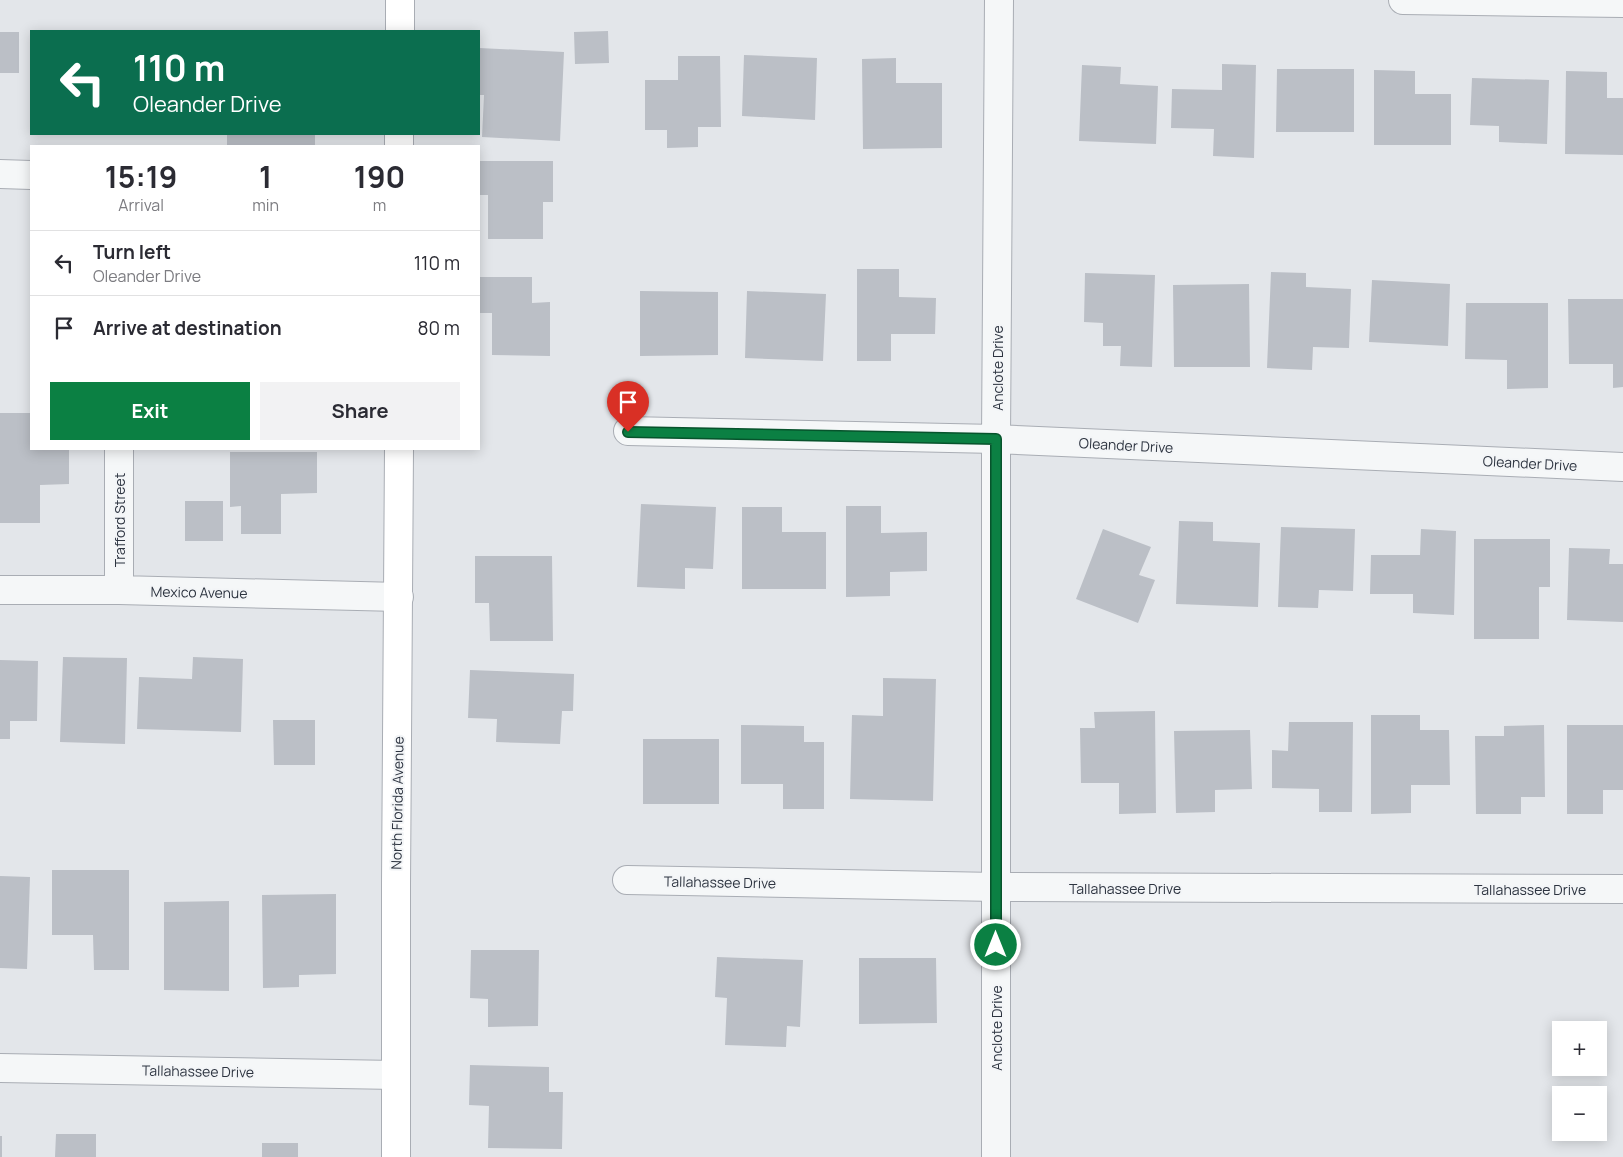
<!DOCTYPE html>
<meta charset="utf-8">
<style>
:root{--surface:#fff;--page:#f2f2f3;--text:#2b2b33;--muted:#7c7c81;--line:#e1e1e2;--accent:#0b8043}
body{margin:0;font-family:Manrope,sans-serif;background:var(--page);color:var(--text);height:100vh;display:flex;flex-direction:column;font-size:19px;white-space:nowrap}
*{box-sizing:border-box;margin:0}
p{font-size:16px;color:var(--muted)}
.icon{flex:none;width:28px;height:28px;fill:none;stroke:currentColor;stroke-width:2;stroke-linecap:round;stroke-linejoin:round}
.map{position:relative;flex:1;overflow:hidden}
.details{position:absolute;left:30px;top:145px;width:450px;height:305px;display:flex;flex-direction:column;background:var(--surface);border-radius:0px;box-shadow:0 2px 12px #0003}
.details>*{flex:none}
.top-card{position:absolute;left:30px;top:30px;width:450px;height:105px;border-radius:0px;box-shadow:0 2px 12px #0003;background:#0b6e4f;color:#fff;overflow:hidden}
.buttons{position:absolute;left:1552px;top:1021px;display:grid;gap:10px}
.buttons a{display:grid;place-items:center;width:55px;height:55px;border-radius:0px;background:var(--surface);box-shadow:0 2px 12px #0003;font-size:25px}
.pin{position:absolute;display:grid;place-items:center;width:42px;height:42px;color:#fff;margin:-51px -21px;border-radius:50% 50% 50% 0;rotate:-45deg;box-shadow:0 0 5px #0007}
.pin .icon{rotate:45deg}
.me{position:absolute;width:55px;margin:-28px;rotate:0deg;stroke-linejoin:round;filter:drop-shadow(0 0 4px #0008)}
.turn{display:flex;align-items:center;gap:18px;height:105px;padding:0 20px;font-size:22px}
.turn .icon{width:65px;height:65px;stroke-width:2.5}
.turn b{display:block;font-size:35px;line-height:42px}
.eta{display:flex;justify-content:space-evenly;align-items:center;height:85px;text-align:center}
.eta b{font-size:30px;font-weight:700;line-height:35px}
.action{display:flex;gap:10px;margin-top:auto;padding:10px 20px}
.action a{flex:1;height:58px;border-radius:0px;background:var(--accent);color:#fff;font-size:20px;font-weight:700;line-height:58px;text-align:center}
.action a+a{background:var(--page);color:var(--text)}
ul{padding:0;list-style:none}
li{display:flex;align-items:center;gap:15px;height:65px;padding:0 20px;border-top:1px solid var(--line)}
li div{flex:1}
li b{display:block;font-size:19px}
li em{font-style:normal}
.map>svg:first-child{display:block}
.building{fill:#bbbfc6}
.lines{fill:none;stroke-linecap:round;stroke-linejoin:round}
.street-casing{stroke:#a9adb4;stroke-width:30}
.secondary-casing{stroke:#a9adb4;stroke-width:30}
.street{stroke:#f5f7f8;stroke-width:28}
.secondary{stroke:#fff;stroke-width:28}
.route-casing{stroke:#07532c;stroke-width:12}
.route{stroke:#0b8043;stroke-width:9}
.labels{text-anchor:middle;dominant-baseline:central;stroke-width:4;stroke-linejoin:round;paint-order:stroke}
.street-label{font-size:14px;fill:#2d3440;stroke:#f3f5f7}
</style>
<div class="map">
<svg width="1623" height="1157" viewBox="0 0 1623 1157">
<rect width="100%" height="100%" fill="#e3e6ea"/>
<path class="building" d="M608,31L609,63L575,64L574,32Z
M0,32H19V73H0Z
M479,48L564,52L560,141L482,137L484,95H479Z
M744,55L817,58L815,120L742,116Z
M678,56H720L721,127H698V147L667,148V130H645V80H678Z
M896,58V83H942V148L863,149L862,59Z
M1222,64L1256,65L1254,158L1213,156L1214,129L1171,128L1172,89L1222,90Z
M1082,65L1121,67L1120,84L1158,86L1156,144L1079,141Z
M1277,69H1354V132H1276Z
M1374,70L1415,71V94H1451V145H1374Z
M1566,71L1607,72V98H1623V155L1565,154Z
M1472,78L1549,80L1547,144L1499,142V126L1470,125Z
M227,134H315V146H227Z
M479,161H553V202H543V239H488V195H479Z
M857,269H899V297L936,298L935,334H891V361H857Z
M1271,272L1306,273V287L1351,289L1349,348L1313,347L1312,370L1267,368Z
M1085,273L1155,275L1152,367L1120,366L1121,346H1103V323L1084,322Z
M479,277H532V303L550,302V356L492,355V313H479Z
M1372,280L1450,284L1448,346L1369,342Z
M1249,284L1250,367H1174L1173,285Z
M640,291L718,292V355L640,356Z
M747,291L826,294L823,361L745,358Z
M1568,299H1623V387L1613,388V364H1569Z
M1466,303H1548V388L1507,389V360L1465,359Z
M0,413H31V449H69V484L40,485V523H0Z
M230,452H317V493L281,494V534H241V506L230,507Z
M185,501H223V541H185Z
M641,504L716,507L713,569L685,568V589L637,587Z
M846,506H881V533L927,532V571L890,572V596L846,597Z
M742,507H782V532H826V589H742Z
M1179,521L1213,522V541L1260,543L1258,607L1176,604Z
M1281,527L1355,529L1353,591L1319,590L1318,608L1278,607Z
M1103,529L1151,547L1139,575L1155,580L1138,623L1076,599Z
M1421,529L1456,531L1454,615L1413,613V594H1370L1371,555H1420Z
M1474,539H1550V587H1539V639H1474Z
M1569,548L1610,549L1609,564H1623V622L1567,620Z
M475,556H552L553,641H490L489,603H475Z
M63,657L127,658L125,744L60,742Z
M193,657L243,659L241,732L137,729L139,677L192,679Z
M0,660L38,661L37,721H10V739H0Z
M470,670L574,674L573,711H562L560,744L496,742L497,719L468,718Z
M883,678L936,679L933,801L850,799L852,715L883,716Z
M1155,711L1156,813L1119,814V783H1081L1080,728H1095L1094,712Z
M1371,715H1420V730H1449L1450,785H1411V813L1371,814Z
M273,720H315V765H274Z
M1289,722H1353L1352,812H1319V789L1272,788V750L1288,751Z
M741,725L804,726V742H824V809H783V784H741Z
M1544,725L1545,797H1521V814H1476L1475,736H1504V726Z
M1567,725H1623V790H1603V814H1567Z
M1250,730L1252,789L1215,790V812L1176,813L1174,731Z
M643,739H719V804H643Z
M52,870H129V970H94L93,935H52Z
M0,876L30,877L27,969L0,968Z
M336,894V974L299,975V987L263,988L262,895Z
M229,901V991L164,990V902Z
M471,950H539L538,1026L488,1027V999L470,998Z
M717,957L803,960L800,1027L787,1026L786,1047L725,1045L727,998L715,997Z
M859,958H936L937,1023L859,1024Z
M470,1065L549,1067V1092H563L562,1149L488,1148L489,1106L469,1105Z
M56,1134H96V1157H55Z
M0,1136H2V1157H0Z
M262,1143H298V1157H262Z"/>
<g class="lines">
<defs>
<path id="street" d="M1403,0L1623,3
M0,174L31,175
M628,431L996,439L1623,467
M119,449V590
M0,590H119L399,597
M627,880L996,887L1623,889
M0,1068L396,1075
M996,1157V439L999,0"/>
<path id="secondary" d="M400,31V0
M399,146V134
M396,1157V884L399,449"/>
</defs>
<use href="#street" class="street-casing"/>
<use href="#secondary" class="secondary-casing"/>
<use href="#street" class="street"/>
<use href="#secondary" class="secondary"/>
</g>
<g class="lines">
<defs>
<path id="route" d="M628,432L996,439V945"/>
</defs>
<use href="#route" class="route-casing"/>
<use href="#route" class="route"/>
</g>
<g class="labels">
<g class="street-label">
<text transform="translate(997 368) rotate(-90)">Anclote Drive</text>
<text transform="translate(1126 445) rotate(3)">Oleander Drive</text>
<text transform="translate(1530 463) rotate(3)">Oleander Drive</text>
<text transform="translate(119 520) rotate(-90)">Trafford Street</text>
<text transform="translate(199 592) rotate(1)">Mexico Avenue</text>
<text transform="translate(397 803) rotate(-89)">North Florida Avenue</text>
<text transform="translate(720 882) rotate(1)">Tallahassee Drive</text>
<text x="1125" y="888">Tallahassee Drive</text>
<text x="1530" y="889">Tallahassee Drive</text>
<text transform="translate(996 1028) rotate(-90)">Anclote Drive</text>
<text transform="translate(198 1071) rotate(1)">Tallahassee Drive</text>
</g>
</g>
</svg>
<div class="buttons">
<a>+</a>
<a>−</a>
</div>
<div class="pin" style="left:628px;top:432px;background:#d93025"><svg class="icon" aria-label="arrive" viewBox="0 0 24 24"><path d="M6 21V4h12l-3 4 3 4H6"/></svg></div>
<svg class="me" style="left:996px;top:945px" viewBox="-20 -20 40 40"><circle r="17" fill="#0b8043" stroke="#fff" stroke-width="3"/><path d="M0-11L8 9 0 5-8 9z" fill="#fff"/></svg>
<div class="top-card">
<div class="turn"><svg class="icon" aria-label="left" viewBox="0 0 24 24"><path d="M17 20v-9H6M10 6l-5 5 5 5"/></svg><div><b>110 m</b>Oleander Drive</div></div>
</div>
<section class="details">
<div class="eta">
<div><b>15:19</b><p>Arrival</p></div>
<div><b>1</b><p>min</p></div>
<div><b>190</b><p>m</p></div>
</div>
<ul>
<li><svg class="icon" aria-label="left" viewBox="0 0 24 24"><path d="M17 20v-9H6M10 6l-5 5 5 5"/></svg><div><b>Turn left</b><p>Oleander Drive</p></div><em>110 m</em></li>
<li><svg class="icon" aria-label="arrive" viewBox="0 0 24 24"><path d="M6 21V4h12l-3 4 3 4H6"/></svg><div><b>Arrive at destination</b></div><em>80 m</em></li>
</ul>
<div class="action"><a>Exit</a><a>Share</a></div>
</section>
</div>
